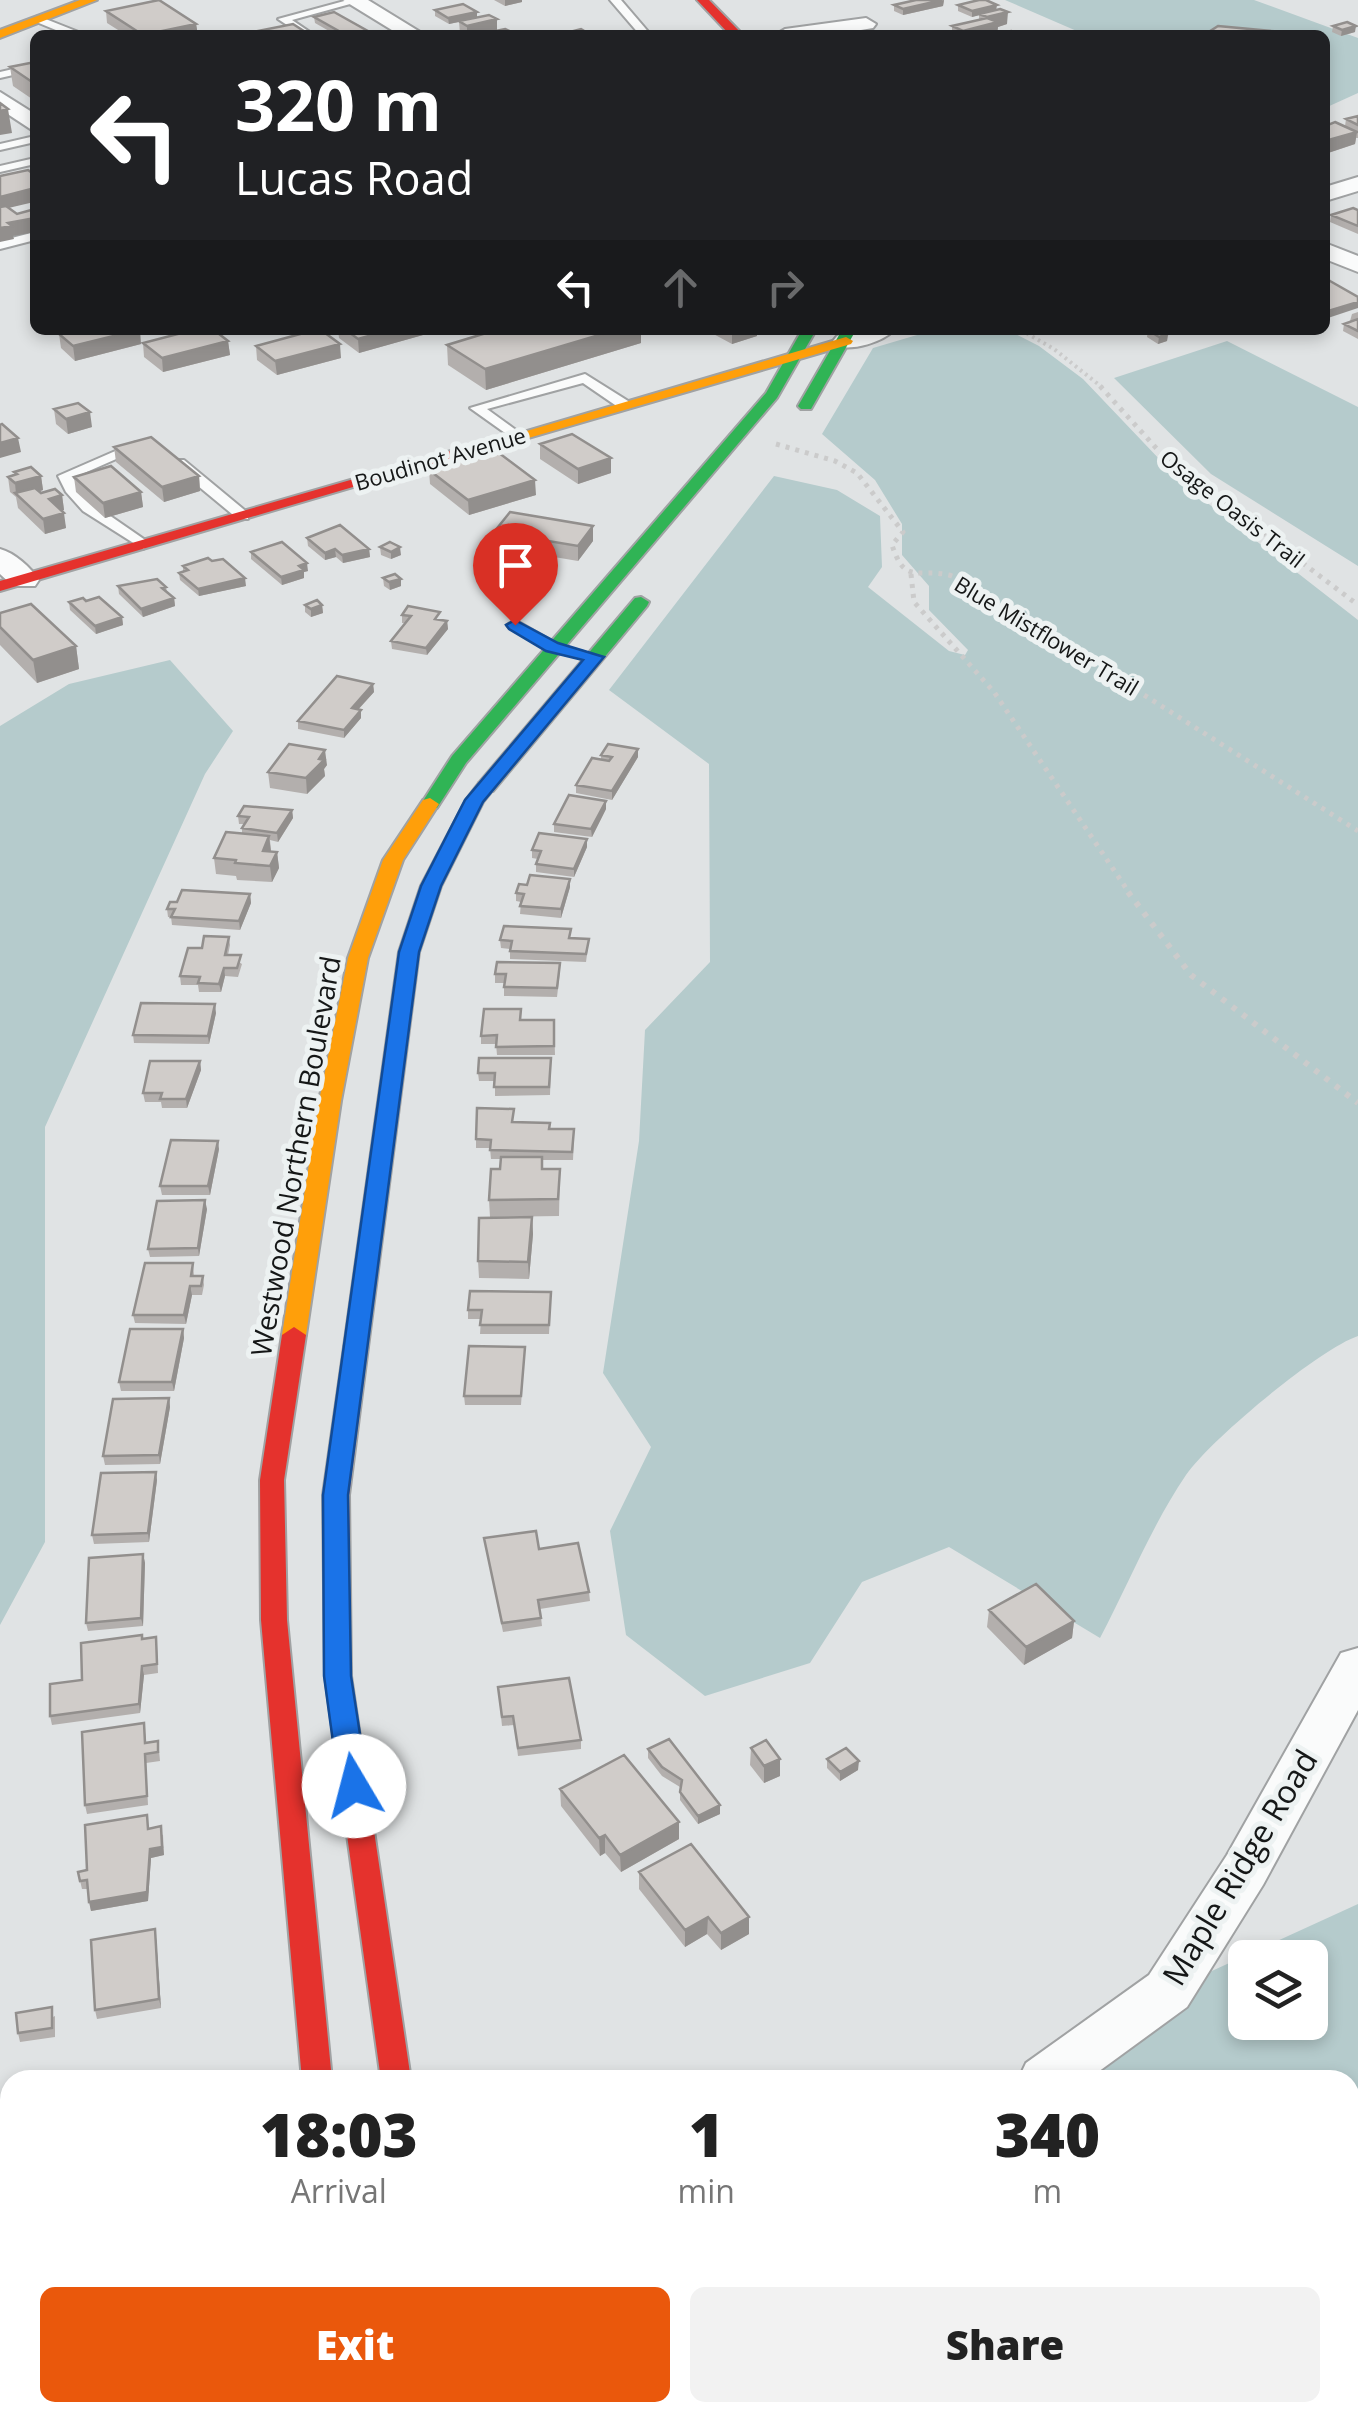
<!DOCTYPE html>
<style>
:root{--surface:#fff;--page:#f2f2f2;--text:#222;--muted:#767676;--accent:#ea580c}
body{margin:0;font-family:"Open Sans",sans-serif;background:var(--page);color:var(--text);height:100vh;display:flex;flex-direction:column;font-size:38px;white-space:nowrap}
*{box-sizing:border-box;margin:0}
p{font-size:32px;color:var(--muted)}
.icon{flex:none;width:55px;height:55px;fill:none;stroke:currentColor;stroke-width:2;stroke-linecap:round;stroke-linejoin:round}
.map{position:relative;flex:1;overflow:hidden}
.panel{position:absolute;left:0px;top:2070px;width:1360px;height:352px;display:flex;flex-direction:column;background:var(--surface);border-radius:30px 30px 0 0;box-shadow:0 5px 15px #0003}
.panel>*{flex:none}
.banner{position:absolute;left:30px;top:30px;width:1300px;height:305px;border-radius:15px;box-shadow:0 5px 15px #0003;background:#202124;color:#fff;overflow:hidden}
.tools{position:absolute;left:1228px;top:1940px;display:grid;gap:20px}
.tools a{display:grid;place-items:center;width:100px;height:100px;border-radius:15px;background:var(--surface);box-shadow:0 5px 15px #0003;font-size:50px}
.pin{position:absolute;display:grid;place-items:center;width:85px;height:85px;color:#fff;margin:-102px -42px;border-radius:50% 50% 50% 0;rotate:-45deg;box-shadow:0 0 10px #0007}
.pin .icon{rotate:45deg}
.me{position:absolute;width:110px;margin:-55px;rotate:352deg;stroke-linejoin:round;filter:drop-shadow(0 0 8px #0008)}
.turn{display:flex;align-items:center;gap:35px;height:210px;padding:0 40px;font-size:45px}
.turn .icon{width:130px;height:130px;stroke-width:2.5}
.turn b{display:block;font-size:70px;line-height:85px}
.lanes{display:flex;align-items:center;height:95px;padding:0 40px;background:#0003;justify-content:center;gap:50px;direction:ltr}
.lanes .off{opacity:.35}
.eta{display:flex;justify-content:space-evenly;align-items:center;height:170px;text-align:center}
.eta b{font-size:60px;font-weight:800;line-height:70px}
.primary-button{display:flex;gap:20px;margin-top:auto;padding:20px 40px}
.primary-button a{flex:1;height:115px;border-radius:15px;background:var(--accent);color:#fff;font-size:40px;font-weight:800;line-height:115px;text-align:center}
.primary-button a+a{background:var(--page);color:var(--text)}
.map>svg:first-child{display:block}
.forest{fill:#b5cbcc;fill-rule:evenodd}
.lines{fill:none;stroke-linecap:round;stroke-linejoin:round}
.lane-casing{stroke:#a0a2a3;stroke-width:4}
.street-casing{stroke:#a0a2a3;stroke-width:4}
.fast-casing{stroke:#a0a2a3;stroke-width:4}
.slow-casing{stroke:#a0a2a3;stroke-width:4}
.jam-casing{stroke:#a0a2a3;stroke-width:4}
.path-far2{stroke:#cbcbcb;stroke-width:4;stroke-dasharray:2.5 4;stroke-linecap:butt}
.path-far1{stroke:#cbcbcb;stroke-width:5;stroke-dasharray:4 6;stroke-linecap:butt}
.path{stroke:#cbcbcb;stroke-width:6;stroke-dasharray:5 8;stroke-linecap:butt}
.lane{fill:#fafbfb;fill-rule:evenodd}
.street{fill:#fafbfb;fill-rule:evenodd}
.fast{fill:#30b455;fill-rule:evenodd}
.slow{fill:#ff9f0a;fill-rule:evenodd}
.jam{fill:#e5322d;fill-rule:evenodd}
.wall{fill:#b3afad}
.shaded-wall{fill:#928f8d}
.building{fill:#d0ccc9;stroke:#928f8d;stroke-width:2.5}
.route{fill:#1a73e8;stroke:#114b97;stroke-width:2.5}
.labels{text-anchor:middle;dominant-baseline:central;stroke-width:10;stroke-linejoin:round;paint-order:stroke}
.far-street-label{font-size:22px;fill:#151717;stroke:#edf2f2}
.street-label{font-size:28px;fill:#151717;stroke:#edf2f2}
.near-street-label{font-size:32px;fill:#151717;stroke:#edf2f2}
</style>
<div class="map">
<svg width="1358" height="2421" viewBox="0 0 1358 2421">
<rect width="100%" height="100%" fill="#e0e3e4"/>
<path class="forest" d="M1005,0H1254L1358,38V93L1325,108V35H1086Z
M934,330H1008L1039,346L1083,379L1183,484L1358,620V1336C1319,1349 1210,1440 1186,1475C1152,1525 1128,1585 1100,1638L949,1547L862,1582L810,1663L705,1696L626,1635L610,1531L651,1447L603,1373L639,1141L645,1030L710,962L709,764L609,690L774,476L837,490L880,516L882,567L868,587L949,651L965,655L968,650L929,610V586L902,555V524L875,480L822,434L873,348Z
M1227,341L1358,407V566L1211,474L1114,378Z
M170,660L233,731L205,774L45,1127V1542L0,1625V726L69,684Z
M1358,1904V2421H529V2413L1350,2412V2080H1045L1168,1991ZM1245,1958H1310V2022H1245Z"/>
<g class="lines">
<defs>
<path id="lane" d="M348,0L361,1L292,20L314,35H302L278,19Z
M610,0H621L651,35H640Z
M38,16L81,33L82,35H68L34,21Z
M35,64V70L0,78V72Z
M35,136V142L0,150V144Z
M35,158V164L0,172V166Z
M35,232V240L0,249V241Z
M585,374L628,401V407H618L583,383L487,409L520,433V439L515,440L470,408Z
M136,442L148,445L73,478L93,504L148,542L150,545L143,549L83,511L66,492L58,476Z
M174,460H184L248,513V519H238L174,466Z
M515,620L557,644L560,647L552,652L547,650L510,628L507,625Z"/>
<path id="street" d="M343,0H368L425,35H400Z
M866,18L876,24L873,28L831,35H775L785,29Z
M0,92L35,114V132L0,109Z
M1358,177V191L1325,201V187Z
M1325,243L1358,256V272L1325,259Z
M854,330H894C883,342 853,351 837,346L833,341L837,336Z
M0,549C15,553 30,567 39,580L35,586H13L0,574Z
M1358,1648V1710L1263,1885L1187,2007L1087,2080H1018L1026,2063L1149,1975L1227,1855L1341,1653Z"/>
<path id="fast" d="M802,330H816L777,398L466,763L437,808H423L421,804L452,756L766,393Z
M842,330H856L811,409H801L798,406Z
M641,597L649,602L647,606L493,791H479V783L635,598Z"/>
<path id="slow" d="M80,0H97L0,38V30Z
M846,337L853,341L851,344L463,457L449,454Z
M486,781L495,787L483,802L441,886L419,952L368,1347L356,1355L344,1347L399,952L421,886L466,800L479,783Z
M430,798L439,804L403,860L368,958L341,1101L306,1335L294,1343L282,1335L319,1101L348,958L383,860L423,800Z"/>
<path id="jam" d="M697,0H709L743,35H730Z
M451,451L465,454L0,591V581Z
M294,1327L306,1335L284,1480L287,1620L332,2080H302L261,1620L260,1480L282,1335Z
M356,1339L368,1347L349,1495L351,1676L411,2080H381L325,1676L323,1495L344,1347Z
M334,2412H368V2421H334Z
M426,2412H460L461,2421H427Z"/>
</defs>
<use href="#lane" class="lane-casing"/>
<use href="#street" class="street-casing"/>
<use href="#fast" class="fast-casing"/>
<use href="#slow" class="slow-casing"/>
<use href="#jam" class="jam-casing"/>
<path class="path-far2" d="M1021,330L1054,349L1103,388"/>
<path class="path-far1" d="M1100,386L1167,460L1358,605
M776,444L835,461L857,473L903,532L892,545C905,585 917,568 949,575C956,577 964,582 971,585L1358,831
M911,574L914,602L994,692L1130,894"/>
<path class="path" d="M1128,892L1191,975L1358,1103"/>
<use href="#lane" class="lane"/>
<use href="#street" class="street"/>
<use href="#fast" class="fast"/>
<use href="#slow" class="slow"/>
<use href="#jam" class="jam"/>
</g>
<path class="wall" d="M494,0H522V2L505,6Z
M944,0L943,6L903,15L894,11V5Z
M958,5L997,10L1007,24L998,27L997,34L995,35H952V26L979,20V15L972,17L958,11Z
M435,10L477,12V17L497,31L518,35H463L460,33L459,22L449,24L435,16Z
M106,11L196,24L198,35H126L107,23Z
M314,17L375,35H336L315,23Z
M1333,26L1355,32L1341,36L1332,32Z
M35,62V101L13,86L10,67Z
M1358,116V138H1356L1355,144L1325,154V126H1345L1346,119Z
M1358,210V234L1330,222L1331,215Z
M1358,312V339L1343,331L1344,324L1352,321H1350L1352,314Z
M338,330H422L423,335L359,353L339,338Z
M496,330H641V343L486,390L448,365L447,345Z
M706,330H757V336L732,344Z
M1148,330L1168,334L1167,341L1158,344L1147,337Z
M59,334L141,344L75,361L61,348Z
M228,341L230,355L163,372L144,357L143,343Z
M256,346L341,358L277,375L257,360Z
M54,409L92,427L68,434L56,424Z
M540,444L611,458V473L578,484L540,459Z
M114,447L199,476L200,491L164,502L116,462Z
M429,470L536,495L469,515L430,484Z
M14,472L41,476L43,490L39,492L41,493L62,495L64,510L62,511L66,528L45,534L18,508L16,497L10,492L8,477L15,475Z
M74,477L141,492L143,507L105,518L76,492Z
M494,532L593,541L578,561L495,547Z
M307,538L369,549L370,557L343,563L336,557L325,560L308,546Z
M380,547L401,555L391,559L381,555Z
M251,552L308,571L304,572V578L282,585L251,559Z
M183,566L246,586L199,596L180,580L179,573L183,571Z
M383,578L401,586L390,590L384,586Z
M118,586L166,587L167,592L174,598L175,606L143,617L119,594Z
M86,601L122,617L123,625L96,634L70,610L69,602Z
M305,605H322L323,613L311,617L305,612Z
M0,613L76,646L79,669L37,683L0,645Z
M402,615L447,621L448,629L427,655L392,649L391,641L406,623H402Z
M373,684L374,692L358,710H361V718L344,738L298,729V721Z
M601,755L638,757L612,800L576,793V785L601,759Z
M327,765L324,769L325,776L307,794L270,788L268,772Z
M606,809L592,837L554,832V824Z
M292,810L293,818L278,842L270,840L271,851L277,852L279,868L272,882L237,880L236,876L216,874L214,858L242,834V828L244,824H239L238,816Z
M587,839V847L574,877L536,872V864L538,859L532,858V850Z
M570,879V887L561,918L520,914L521,902L516,901V893L527,885Z
M250,894L251,903L240,930L172,925L171,917H168L167,909Z
M229,937L230,945L228,955L242,964L238,977L225,976L221,992H199L198,985H181L180,976L202,948Z
M571,938L589,939L586,962L510,959V949L501,948L500,940Z
M560,971L557,997L504,996V983H495V974Z
M216,1013L209,1044L134,1043L133,1035Z
M521,1020H554L555,1055H497L496,1044H481V1036Z
M200,1061L201,1070L187,1108H162L161,1102H145L143,1093Z
M551,1066L550,1095L495,1096V1081H479L478,1073Z
M514,1122L549,1129L574,1138L573,1160H542L543,1169H560L559,1216L490,1217L489,1200L500,1169V1159H491L490,1148H476V1139Z
M219,1149L210,1195H162L160,1186Z
M207,1209L199,1256L150,1257L148,1249Z
M532,1217L533,1234L529,1279L479,1278L478,1261Z
M193,1263L194,1276H203L204,1285L202,1295H192L186,1324L135,1323L133,1315Z
M551,1292L549,1334H480L481,1319H468V1310Z
M183,1329L184,1338L174,1391H121L119,1382Z
M525,1347L521,1405H465L464,1396Z
M169,1398L170,1407L160,1464L105,1465L103,1456Z
M157,1480L149,1542L94,1544L92,1535Z
M484,1538L539,1549L589,1592L590,1601L540,1609L542,1626L503,1632Z
M143,1554L145,1563L143,1626L88,1631L86,1623Z
M989,1610L1074,1621L1072,1638L1024,1665L987,1627Z
M142,1639L157,1646L158,1673L144,1675L140,1713L52,1725L50,1716L82,1680Z
M498,1687L581,1740V1749L518,1756L514,1725L502,1726Z
M144,1723L146,1742L158,1741L159,1750L160,1761L146,1763L148,1805L87,1814L85,1805Z
M751,1748L780,1759V1776L764,1783L750,1765Z
M648,1749L720,1805V1814L698,1824L680,1800V1787L662,1776L648,1758Z
M827,1759L858,1770L840,1781L827,1768Z
M560,1789L679,1839L621,1872L605,1853L600,1856L561,1806Z
M149,1828L163,1835L164,1855L151,1858L148,1901L91,1911L88,1889H82L78,1872L87,1870Z
M639,1872L749,1917V1934L721,1950L707,1934L685,1947L639,1889Z
M156,1938L161,2008L97,2019L95,2010Z
M55,2016V2037L20,2042L18,2033Z"/>
<path class="shaded-wall" d="M505,0H522V2L505,6Z
M944,0L943,6L903,15V9Z
M997,5L996,11L972,17V11Z
M477,12V18L449,24L448,18Z
M1008,12L1007,24L998,27L997,34L963,35V31L987,17Z
M497,19V32L480,35H467V26Z
M196,24L198,35H143Z
M1356,26L1355,32L1341,36L1342,30Z
M8,109L12,133L0,135V111Z
M1357,132L1355,144L1325,154V141Z
M35,188L34,202L0,210V197Z
M35,218V232L13,236L14,239L0,242V228L8,223Z
M1358,302V308L1325,319V312Z
M140,330L141,344L75,361L73,346Z
M390,330H422L423,335L359,353L358,339Z
M616,330H641V343L486,390L485,369Z
M732,330H757V336L732,344Z
M1168,334L1167,341L1158,344L1159,337Z
M228,341L230,355L163,372L162,358Z
M340,344L341,358L277,375L275,361Z
M90,412L92,427L68,434L66,419Z
M18,438L21,452L0,458V443Z
M611,458V473L578,484V469Z
M41,476L43,490L20,497L16,494L15,483Z
M199,476L200,491L164,502L162,487Z
M535,480L536,495L469,515L468,500Z
M141,492L143,507L105,518L103,503Z
M62,495L64,510L51,514L49,499Z
M64,513L66,528L45,534L43,519Z
M593,526V541L578,561V546Z
M400,547L401,555L391,559V552Z
M335,549L336,557L325,560V553Z
M369,549L370,557L343,563L342,555Z
M307,563L308,571L304,572V578L282,585L281,577L299,566Z
M245,578L246,586L199,596L198,589Z
M401,579V586L390,590L389,582Z
M174,598L175,606L143,617L141,609Z
M322,605L323,613L311,617V609Z
M122,617L123,625L96,634L95,626Z
M447,621L448,629L427,655L426,648Z
M76,646L79,669L37,683L33,660Z
M373,684L374,692L352,716V708Z
M361,710V718L344,738V730Z
M638,749V757L612,800V791Z
M325,750L327,765L324,769L325,776L307,794L306,778Z
M606,801V809L592,837L591,829Z
M292,810L293,818L278,842L277,833Z
M269,836L271,852L265,867L263,851Z
M587,839V847L574,877V869Z
M277,852L279,868L272,882L270,866Z
M570,879V887L561,918V909Z
M250,894L251,903L240,930L239,921Z
M224,968L225,976L221,992L219,984Z
M215,1004L216,1013L209,1044L208,1036Z
M200,1061L201,1070L187,1108L186,1099Z
M218,1141L219,1149L210,1195L208,1186Z
M205,1200L207,1209L199,1256L198,1248Z
M532,1217L533,1234L529,1279L528,1262Z
M190,1286L192,1295L186,1324L184,1315Z
M183,1329L184,1338L174,1391L172,1382Z
M169,1398L170,1407L160,1464L159,1455Z
M156,1472L157,1480L149,1542L148,1533Z
M143,1554L145,1563L143,1626L141,1618Z
M1074,1621L1072,1638L1024,1665L1026,1647Z
M142,1666L144,1675L140,1713L139,1704Z
M780,1759V1776L764,1783V1766Z
M859,1761L858,1770L840,1781V1772Z
M720,1805V1814L698,1824V1816Z
M679,1822V1839L621,1872L620,1855Z
M161,1826L164,1855L151,1858L148,1901L91,1911L89,1902Z
M605,1835V1853L600,1856L599,1838Z
M708,1917L707,1934L685,1947V1930Z
M749,1917V1934L721,1950V1933Z
M155,1929L156,1938L161,2008L159,1999Z"/>
<path class="building" d="M159,0L196,24L143,35L106,11Z
M916,0H942L903,9L894,5Z
M979,0H986L997,5L972,11L958,5Z
M463,4L477,12L448,18L435,10Z
M1000,9L1008,12L987,17L979,14Z
M334,12L375,35H346L314,17Z
M489,15L497,19L467,26L459,21Z
M987,18L998,22L963,31L952,26Z
M1347,22L1356,26L1342,30L1333,26Z
M293,24L310,35H238Z
M1218,26L1271,31L1265,35H1204Z
M505,29L518,35L481,34Z
M581,29L591,35L562,34Z
M1011,31L1021,35H996Z
M35,62V84L10,67Z
M0,103L8,109L0,111Z
M1358,116V125L1346,119Z
M1335,122L1357,132L1325,141V126Z
M28,170L35,175V188L0,197V176Z
M6,206L17,214L35,209V218L8,223L12,226L0,228V207Z
M1353,208L1358,210V226L1331,215Z
M1330,281L1358,297V302L1325,312V283Z
M1358,319V331L1344,324Z
M76,330H138L73,346L59,334Z
M193,330H214L228,341L162,358L143,343Z
M315,330H321L340,344L275,361L256,346Z
M346,330H390L358,339Z
M496,330H616L485,369L447,345Z
M1148,330H1161L1168,334L1159,337Z
M78,403L90,412L66,419L54,409Z
M2,424L18,438L0,443V425Z
M572,434L611,458L578,469L540,444Z
M151,437L199,476L162,487L114,447Z
M495,450L535,480L468,500L429,470Z
M111,466L141,492L103,503L74,477Z
M31,467L41,476L15,483L8,477L17,474L14,472Z
M35,488L41,493L55,489L62,495L49,499L64,513L43,519L15,493Z
M510,512L593,526L578,546L494,532Z
M340,525L369,549L342,555L335,549L325,553L307,538Z
M282,542L307,563L299,566L304,570L281,577L251,552Z
M390,542L400,547L391,552L380,547Z
M208,558L212,561L223,559L245,578L198,589L179,573L188,570L183,566Z
M395,574L401,579L389,582L383,578Z
M157,579L166,587L162,588L174,598L141,609L118,586Z
M99,597L122,617L95,626L69,602L83,598L86,601Z
M317,600L322,605L311,609L305,605Z
M31,604L76,646L33,660L0,627V613Z
M408,606L440,612L435,619L447,621L426,648L391,641L411,616L402,615Z
M337,676L373,684L352,708L361,710L344,730L298,721Z
M289,744L325,750L319,759L324,760L306,778L268,772Z
M608,744L638,749L612,791L576,785L592,758L609,761L612,757L601,755Z
M569,795L606,801L591,829L554,824Z
M244,806L292,810L277,833L242,828L249,817L238,816Z
M226,832L269,836L263,851L277,852L270,866L235,863L236,860L214,858Z
M539,833L587,839L574,869L536,864L541,851L532,850Z
M530,875L570,879L561,909L520,906L524,894L516,893L519,884L527,885Z
M182,890L250,894L239,921L171,917L175,909H167L170,902H177Z
M504,926L571,929L569,938L589,939L586,954L510,951L512,941L500,940Z
M204,936L229,937L225,955H241L237,968H224L219,984L198,983L200,977L180,976L188,948H202Z
M497,962L560,963L557,988L504,987L506,974H495Z
M141,1003L215,1004L208,1036L133,1035Z
M484,1009H521L520,1020H554V1046L496,1047L497,1035L481,1036Z
M479,1058H551L549,1087H494L495,1073H478Z
M150,1061H200L186,1099H160L162,1093H143Z
M477,1108L514,1109L512,1122L550,1123L549,1129H574L572,1152L490,1150L491,1140L476,1139Z
M171,1140L218,1141L208,1186H160Z
M501,1157H542V1169H560L558,1199L489,1200L491,1169H500Z
M205,1200L198,1248L148,1249L157,1201Z
M532,1217L528,1262L478,1261L479,1218Z
M145,1263H193L191,1276H203L201,1286H190L184,1315H133Z
M470,1291L551,1292L549,1325H480L482,1310H468Z
M130,1329H183L172,1382H119Z
M469,1346L525,1347L521,1396H464Z
M169,1398L159,1455L103,1456L113,1399Z
M156,1472L148,1533L92,1535L101,1473Z
M536,1531L539,1549L578,1543L589,1592L538,1600L541,1618L502,1623L484,1538Z
M143,1554L141,1618L86,1623L89,1558Z
M1036,1584L1074,1621L1026,1647L989,1610Z
M142,1635V1639L156,1637L157,1664L142,1666L139,1704L50,1716V1684L82,1680L81,1643Z
M569,1678L581,1740L518,1748L513,1716L502,1717L498,1687Z
M144,1723L145,1743L158,1741V1752L145,1754L147,1796L85,1805L82,1732Z
M669,1739L720,1805L698,1816L680,1792L682,1780L662,1767L648,1749Z
M766,1740L780,1759L764,1766L751,1748Z
M846,1748L859,1761L840,1772L827,1759Z
M624,1755L679,1822L620,1855L605,1835L599,1838L560,1789Z
M147,1815L148,1829L161,1826L162,1847L150,1849L147,1892L89,1902L87,1880L80,1881L78,1872L87,1870L85,1825Z
M691,1844L749,1917L721,1933L708,1917L685,1930L639,1872Z
M155,1929L159,1999L95,2010L91,1940Z
M52,2007V2028L18,2033L16,2013Z"/>
<path class="route" d="M515,620L558,643L604,657L483,802L441,886L419,952L348,1495L351,1676L368,1786L363,1794L354,1798L344,1794L339,1786L324,1676L323,1495L399,952L421,886L465,800L583,660L546,651L509,629L506,625Z"/>
<g class="labels">
<g class="far-street-label">
<text transform="translate(440 458) rotate(-16)">Boudinot Avenue</text>
<text transform="translate(1233 508) rotate(38)">Osage Oasis Trail</text>
<text transform="translate(1047 635) rotate(31)">Blue Mistflower Trail</text>
</g>
<g class="street-label">
<text transform="translate(295 1156) rotate(-80)">Westwood Northern Boulevard</text>
</g>
<g class="near-street-label">
<text transform="translate(1239 1867) rotate(-59)">Maple Ridge Road</text>
</g>
</g>
</svg>
<div class="tools">
<a><svg class="icon" aria-label="layers" viewBox="0 0 24 24"><path d="M12 4l9 5-9 5-9-5zM3 14l9 5 9-5"/></svg></a>
</div>
<div class="pin" style="left:515px;top:625px;background:#d93025"><svg class="icon" aria-label="arrive" viewBox="0 0 24 24"><path d="M6 21V4h12l-3 4 3 4H6"/></svg></div>
<svg class="me" style="left:354px;top:1786px" viewBox="-20 -20 40 40"><circle r="19" fill="#fff"/><path d="M0-13L10 11 0 6-10 11z" fill="#1a73e8"/></svg>
<div class="banner">
<div class="turn"><svg class="icon" aria-label="left" viewBox="0 0 24 24"><path d="M17 20v-9H6M10 6l-5 5 5 5"/></svg><div><b>320 m</b>Lucas Road</div></div>
<div class="lanes"><svg class="icon" aria-label="left" viewBox="0 0 24 24"><path d="M17 20v-9H6M10 6l-5 5 5 5"/></svg><svg class="icon off" aria-label="ahead" viewBox="0 0 24 24"><path d="M12 20V5M6 11l6-6 6 6"/></svg><svg class="icon off" aria-label="right" viewBox="0 0 24 24"><path d="M7 20v-9h11M14 6l5 5-5 5"/></svg></div>
</div>
<section class="panel">
<div class="eta">
<div><b>18:03</b><p>Arrival</p></div>
<div><b>1</b><p>min</p></div>
<div><b>340</b><p>m</p></div>
</div>
<div class="primary-button"><a>Exit</a><a>Share</a></div>
</section>
</div>
